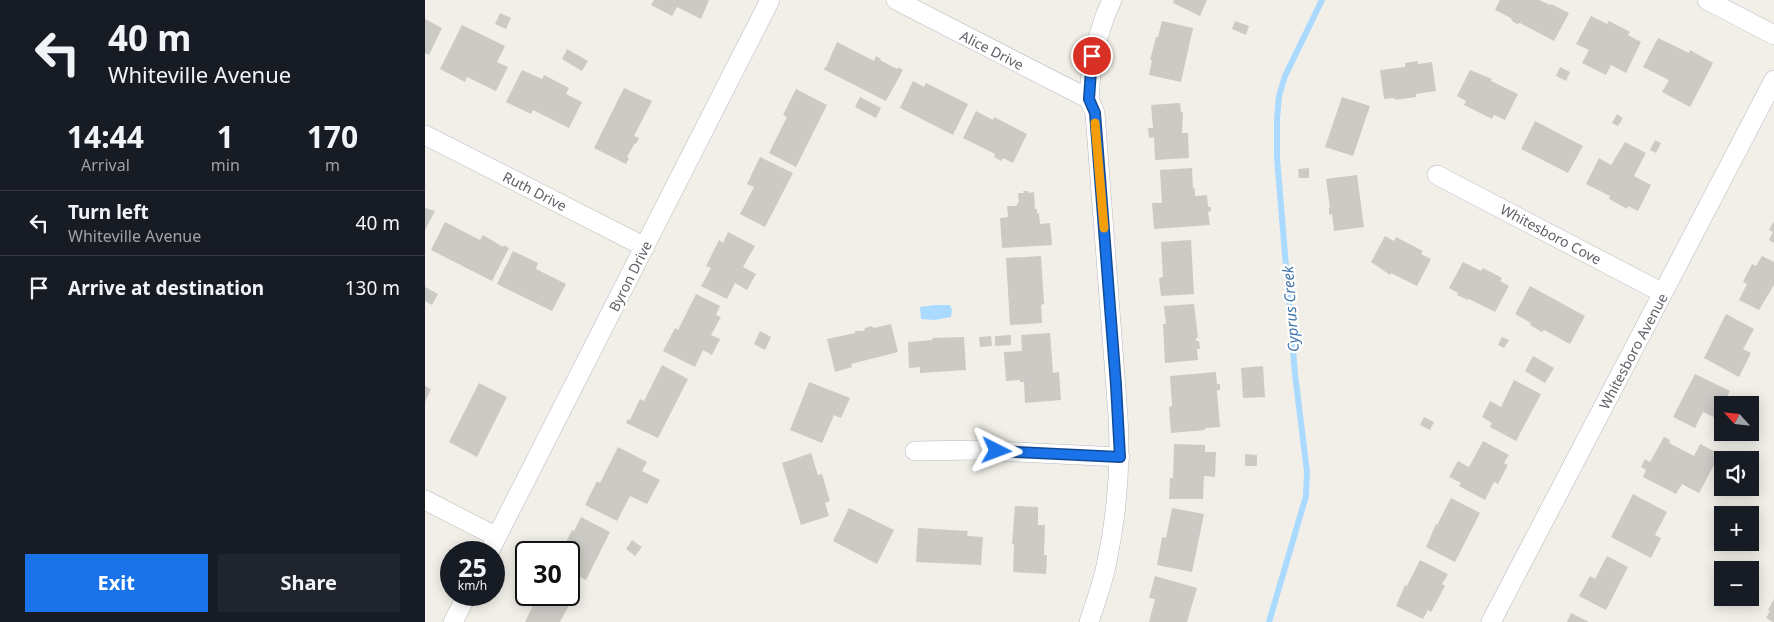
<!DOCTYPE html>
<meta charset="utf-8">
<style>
:root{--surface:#171b24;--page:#20242c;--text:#f1f3f6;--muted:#9ea1a6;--line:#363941;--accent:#1a73e8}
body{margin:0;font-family:"Noto Sans",sans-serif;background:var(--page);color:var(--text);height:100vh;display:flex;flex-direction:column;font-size:19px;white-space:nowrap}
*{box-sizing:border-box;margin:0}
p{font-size:16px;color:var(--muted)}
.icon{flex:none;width:28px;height:28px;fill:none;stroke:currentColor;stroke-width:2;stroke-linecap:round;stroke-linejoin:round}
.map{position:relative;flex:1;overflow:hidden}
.sheet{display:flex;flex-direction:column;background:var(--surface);width:425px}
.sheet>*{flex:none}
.banner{background:#171b24;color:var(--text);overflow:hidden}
.needle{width:32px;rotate:297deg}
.tools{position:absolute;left:1289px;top:396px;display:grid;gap:10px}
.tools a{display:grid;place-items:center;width:45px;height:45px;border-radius:0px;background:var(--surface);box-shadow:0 2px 12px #0003;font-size:25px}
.speed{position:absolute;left:15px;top:541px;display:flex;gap:10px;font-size:25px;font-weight:700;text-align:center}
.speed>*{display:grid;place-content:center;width:65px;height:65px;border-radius:50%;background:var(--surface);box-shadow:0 2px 12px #0003;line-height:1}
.speed small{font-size:12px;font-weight:400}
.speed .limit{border:2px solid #111;border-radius:8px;background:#fff;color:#111}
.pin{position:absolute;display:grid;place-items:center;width:42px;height:42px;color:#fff;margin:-21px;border:2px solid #fff;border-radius:50%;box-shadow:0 1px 5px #0007}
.me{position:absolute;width:55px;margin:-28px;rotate:93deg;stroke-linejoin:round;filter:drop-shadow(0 0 4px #0008)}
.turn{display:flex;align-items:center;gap:18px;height:105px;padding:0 25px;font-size:22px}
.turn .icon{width:65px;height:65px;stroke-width:2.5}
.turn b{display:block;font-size:35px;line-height:42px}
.eta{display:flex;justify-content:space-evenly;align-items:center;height:85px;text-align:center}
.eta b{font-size:30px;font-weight:700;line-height:35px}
.primary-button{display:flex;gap:10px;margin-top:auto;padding:10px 25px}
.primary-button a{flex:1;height:58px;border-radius:0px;background:var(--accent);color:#fff;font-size:20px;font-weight:700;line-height:58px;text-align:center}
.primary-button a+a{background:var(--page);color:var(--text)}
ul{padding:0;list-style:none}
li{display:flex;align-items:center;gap:15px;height:65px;padding:0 25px;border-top:1px solid var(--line)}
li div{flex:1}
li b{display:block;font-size:19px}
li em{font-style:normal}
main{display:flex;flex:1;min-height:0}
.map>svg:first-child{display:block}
.water{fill:#aadaff}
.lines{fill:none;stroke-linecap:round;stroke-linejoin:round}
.stream{stroke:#aadaff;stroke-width:6}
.building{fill:#cccac5}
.minor-casing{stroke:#b5b8bc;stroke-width:20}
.minor{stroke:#fff;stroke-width:19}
.route-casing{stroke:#114b97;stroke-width:12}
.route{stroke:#1a73e8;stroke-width:9}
.slow{stroke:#f59e0b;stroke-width:9}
.labels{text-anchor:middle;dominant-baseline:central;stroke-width:4.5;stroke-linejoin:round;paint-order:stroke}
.street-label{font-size:14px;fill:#5f6368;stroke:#fff}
.water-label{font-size:15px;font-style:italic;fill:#4174aa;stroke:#fff}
</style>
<main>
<section class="sheet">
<div class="banner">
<div class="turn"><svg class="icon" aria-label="left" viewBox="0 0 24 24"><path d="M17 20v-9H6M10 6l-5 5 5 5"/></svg><div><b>40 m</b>Whiteville Avenue</div></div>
</div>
<div class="eta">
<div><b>14:44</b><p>Arrival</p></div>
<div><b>1</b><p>min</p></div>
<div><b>170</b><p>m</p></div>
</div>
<ul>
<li><svg class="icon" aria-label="left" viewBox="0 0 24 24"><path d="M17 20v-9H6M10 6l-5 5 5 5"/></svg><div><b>Turn left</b><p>Whiteville Avenue</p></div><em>40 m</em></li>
<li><svg class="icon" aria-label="arrive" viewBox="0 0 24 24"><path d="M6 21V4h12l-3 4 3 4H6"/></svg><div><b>Arrive at destination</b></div><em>130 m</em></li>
</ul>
<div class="primary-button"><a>Exit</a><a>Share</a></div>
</section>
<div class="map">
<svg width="1349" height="622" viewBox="0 0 1349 622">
<rect width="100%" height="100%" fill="#f1efe8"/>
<path class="water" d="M510,305H525L527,310L526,317L510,320L496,319L495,307Z"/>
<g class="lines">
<path class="stream" d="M844,622L881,496L882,472L870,374L852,158V119L854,96L860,76L897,0"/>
</g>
<path class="building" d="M229,0H284L276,19L252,7L247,16L226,5Z
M749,0H782L775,16L748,3Z
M1075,0H1114L1125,5L1126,4L1144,13L1129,41L1095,23L1092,24L1087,21L1086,18L1070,10Z
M75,13L86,18L81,29L70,24Z
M1166,16L1182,24L1184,21L1205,32L1203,35L1216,42L1201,73L1186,65L1181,75L1157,63L1164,50L1151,44Z
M0,19L17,28L4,55L0,53Z
M737,21L768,28L756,82L724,75L727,60H725L731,37H733Z
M810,21L824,26L821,35L807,29Z
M37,25L80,46L72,62L83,67L71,91L42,77L40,82L15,69Z
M1233,38L1264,53L1265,50L1288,63L1265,107L1237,92L1244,80L1218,67Z
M412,42L449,61L451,56L456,59L455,60L472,69L473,67L478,70L461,101L398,69L401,67Z
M142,49L163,61L157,71L137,59Z
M993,61V64L1007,62L1011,91L991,94V97L970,100V98L959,99L955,70L980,67V63Z
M1135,67L1145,72L1141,81L1131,76Z
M97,70L117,79L119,75L144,88L141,94L157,102L144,128L108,110L106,114L81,102Z
M1045,70L1067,79L1066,81L1093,94L1080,120L1069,115L1067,119L1039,105L1041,101L1032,96Z
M488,81L499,87L501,83L543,104L528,135L475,108Z
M199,88L227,101L209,136L214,138L211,144L210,143L202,157L204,158L201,164L169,148Z
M371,89L402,105L371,167L344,153L362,117L358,115Z
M435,97L456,108L451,118L430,107Z
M917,97L945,106L928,156L900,147Z
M755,103L756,112H758L757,133H763L764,158L730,160L729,137L724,138L723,128H728L726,105Z
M551,111L568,120L569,117L602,134L588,163L578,158L576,161L569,157L570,154L538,138Z
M1192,114L1198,118L1193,126L1187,123Z
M1110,121L1158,146L1143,173L1096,149Z
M1230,140L1236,143L1231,153L1225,150Z
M1200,142L1221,153L1209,176L1226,185L1213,211L1203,206L1202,209L1184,199L1185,196L1161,184L1174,158L1186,165Z
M335,157L368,173L340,227L315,214L329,187L322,184Z
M767,168L768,189L770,188V196L782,195L783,207H786V211L783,212L785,225L729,229L727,203H737L735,170Z
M884,168V178H874L873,169Z
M932,175L939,227L909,231L907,214L904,215V208H905L901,179Z
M598,191H603V193L609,192L610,209H612V214L614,213L615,224L625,223L627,245L577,248L575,218L583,217L582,206H591L594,202L593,193H599Z
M0,208L10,211L0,230Z
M1349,221V243L1344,240L1348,232L1344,230Z
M20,222L55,240L58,235L78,247L79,245L84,248L67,281L6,250Z
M303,232L330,246L318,267L331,274L322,290L310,283L302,299L276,286L286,268L281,266L294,240L298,243Z
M960,236L969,241L971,237L998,251L996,254L1006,259L992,286L966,273L965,275L946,262Z
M766,240L769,294L736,296L734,278L738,277L736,242Z
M88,251L113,263L111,269L141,284L127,311L72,284Z
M616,256L619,304L616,305L617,323L585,325L581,258Z
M1337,256L1349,262V285L1334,310L1314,300L1322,284L1318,282L1327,264L1331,266Z
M1038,262L1056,271L1058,268L1077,278L1075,281L1084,286L1070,312L1044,299L1043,300L1032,295L1033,293L1024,288Z
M1105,286L1160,316L1145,344L1119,330L1117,332L1105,325L1106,323L1090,314Z
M0,287L13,294L7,305L0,301Z
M271,294L295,306L291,315L296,317L286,335L295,339L287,355L278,350L270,367L238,351L250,328L253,330Z
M769,304L773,338H771V341H774L775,349H772L773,360L740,363L738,324H741L739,306Z
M1301,314L1329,329L1318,349L1326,353L1314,377L1279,358Z
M466,324L473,352L426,364L427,367L410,372L402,339L430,333V331H439L440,328L446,326L449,328Z
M335,331L346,337L340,350L329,344Z
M625,333L628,373L634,372L636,400L600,403L599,382H595V380L581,381L579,352L597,351L596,335Z
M586,335V345L570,346V336Z
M566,336L567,346L555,347L554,337Z
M539,337L541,370L495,373V367L484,368L483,342L508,340L507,338Z
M1077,337L1084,340L1079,348L1073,345Z
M1108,356L1129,368L1120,383L1100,371Z
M237,365L263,379L233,438L201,423L203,419L205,420L215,399L219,401Z
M838,366L840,397L818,398L816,368Z
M791,372L792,384H795V390H792L795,427L780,428V430L746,433L744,407L747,406L745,376Z
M1270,374L1305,391L1291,418L1278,412L1270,428L1248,417Z
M1089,380L1116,394L1091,441L1065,427L1067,423L1057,417L1065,401L1076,407Z
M384,382L425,398L416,418L409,415L397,443L365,430Z
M54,383L82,397L52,457L24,442Z
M0,386L6,389L0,402Z
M999,417L1009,422L1005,430L995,425Z
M1239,437L1245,440L1244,443L1269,456L1275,444L1295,454L1274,493L1257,484L1251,494L1218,477L1221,470L1216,467L1220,459L1225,462Z
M1058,441L1084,455L1079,463L1083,465L1073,484L1069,482L1060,500L1034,486L1036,483L1024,477L1033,461L1044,467Z
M749,444L780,445V452H791L790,477L779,476L778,499H744L745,478H748Z
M193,447L222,462L217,471L235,480L222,504L205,496L192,521L160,505L172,481L175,483Z
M386,453L393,475L397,474L405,501L400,503L404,516L376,525L357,463Z
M820,454L832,455V466H820Z
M1208,494L1242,512L1230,535L1236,538L1226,558L1186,537Z
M1026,498L1055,513L1030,562L1001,547L1011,524L1012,525Z
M590,506L613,507V525H620L619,555H622L621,574L588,572L589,544H587Z
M424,508L469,530L452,564L408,541Z
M747,508L779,514L767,572L732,565L737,537L741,538Z
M156,517L185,532L161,580L144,572V552H136L147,530L149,531Z
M493,528L543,531L542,536L558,537L556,565L491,562Z
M207,540L217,547L210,556L201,549Z
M1182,556L1203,567L1181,610L1154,596L1165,576L1170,579Z
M995,560L1023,574L1017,584L1020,586L1006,612L1003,610L998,619L971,606L980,585L982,586Z
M730,576L772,588L762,622H724L730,599L724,598Z
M113,595H135L146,601L135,622H100Z
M1349,599V622H1348L1341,618L1345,611L1343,610Z
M1146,613L1164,622H1142Z"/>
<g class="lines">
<defs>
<path id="minor" d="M471,0L664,99
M1282,0L1349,35
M0,135L220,247
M1012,175L1238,293
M490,451L552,450L695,457
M0,500L72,537
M64,552L345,0
M28,622L42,595
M664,622C670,604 677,585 681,566C692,516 696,467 693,416L670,113L664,99L667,56L680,16L687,0
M1066,622L1349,80"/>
</defs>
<use href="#minor" class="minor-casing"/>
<use href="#minor" class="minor"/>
</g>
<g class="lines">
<defs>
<path id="route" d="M572,451L695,457L691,385L670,113L664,99L667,56"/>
</defs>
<use href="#route" class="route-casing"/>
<use href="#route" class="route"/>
<path class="slow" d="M670,123L679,228"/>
</g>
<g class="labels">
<g class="street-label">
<text transform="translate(567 50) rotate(27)">Alice Drive</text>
<text transform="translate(110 191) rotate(27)">Ruth Drive</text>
<text transform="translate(1126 234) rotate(28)">Whitesboro Cove</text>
<text transform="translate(205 276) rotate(-63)">Byron Drive</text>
<text transform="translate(1208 351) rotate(-62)">Whitesboro Avenue</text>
</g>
<g class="water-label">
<text transform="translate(865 309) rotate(-94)">Cyprus Creek</text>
</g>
</g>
</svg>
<div class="tools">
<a><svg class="needle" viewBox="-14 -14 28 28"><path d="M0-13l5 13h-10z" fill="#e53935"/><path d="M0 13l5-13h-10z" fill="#9ea1a6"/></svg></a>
<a><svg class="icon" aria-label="sound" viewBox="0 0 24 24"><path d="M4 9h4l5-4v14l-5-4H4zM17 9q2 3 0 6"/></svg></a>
<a>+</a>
<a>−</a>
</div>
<div class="speed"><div>25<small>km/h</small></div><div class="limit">30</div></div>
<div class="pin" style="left:667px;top:56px;background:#d93025"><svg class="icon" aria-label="arrive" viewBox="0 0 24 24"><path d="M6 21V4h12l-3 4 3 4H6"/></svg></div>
<svg class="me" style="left:572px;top:451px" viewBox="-20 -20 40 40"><path d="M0-17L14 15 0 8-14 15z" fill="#1a73e8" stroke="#fff" stroke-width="4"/></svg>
</div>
</main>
